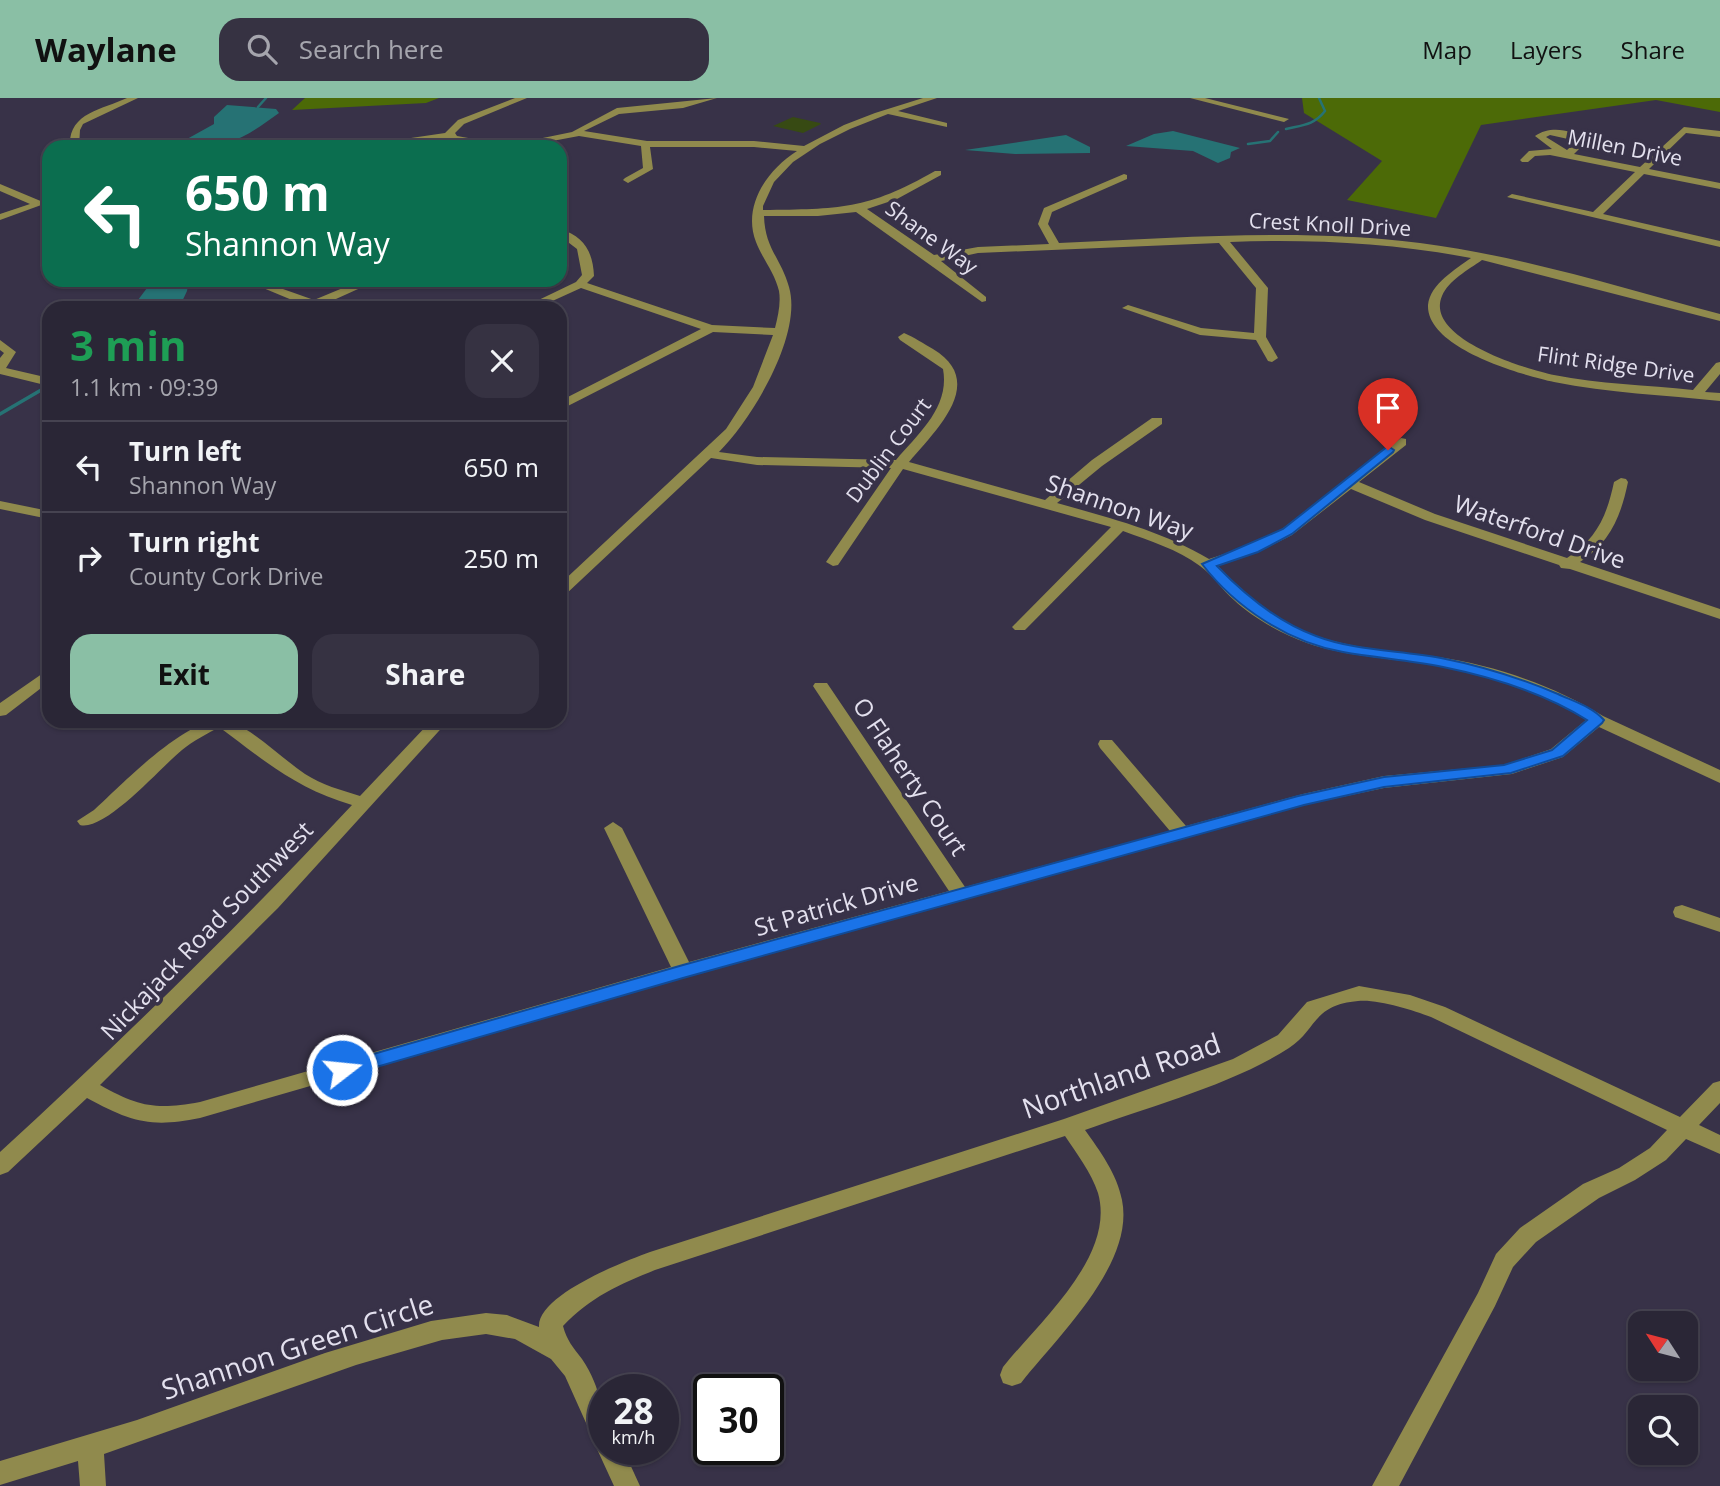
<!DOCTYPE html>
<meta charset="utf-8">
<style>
:root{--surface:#2a2636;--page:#363242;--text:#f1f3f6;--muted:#a5a5ad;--line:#464351;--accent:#8abfa5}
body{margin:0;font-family:"Open Sans",sans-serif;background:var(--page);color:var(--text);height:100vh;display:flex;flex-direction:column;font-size:26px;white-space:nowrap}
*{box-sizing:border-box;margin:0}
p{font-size:23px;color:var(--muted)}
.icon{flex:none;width:38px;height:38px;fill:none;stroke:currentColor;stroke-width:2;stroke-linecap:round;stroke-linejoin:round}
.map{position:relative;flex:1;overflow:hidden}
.side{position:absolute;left:42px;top:203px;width:525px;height:427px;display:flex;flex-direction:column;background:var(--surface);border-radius:21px;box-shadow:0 2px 5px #0004,0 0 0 2px var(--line)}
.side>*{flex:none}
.banner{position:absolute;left:42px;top:42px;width:525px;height:147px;border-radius:21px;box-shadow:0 2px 5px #0004,0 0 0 2px var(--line);background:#0b6e4f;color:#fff;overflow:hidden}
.needle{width:46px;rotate:306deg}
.fabs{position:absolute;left:1628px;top:1213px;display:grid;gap:14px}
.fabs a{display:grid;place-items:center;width:70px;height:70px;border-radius:14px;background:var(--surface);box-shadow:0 2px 5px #0004,0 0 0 2px var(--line);font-size:35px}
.speed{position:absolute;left:588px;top:1276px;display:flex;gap:14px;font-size:35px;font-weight:700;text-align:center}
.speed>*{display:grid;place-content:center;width:91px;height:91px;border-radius:50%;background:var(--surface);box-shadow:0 2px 5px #0004,0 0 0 2px var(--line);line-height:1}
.speed small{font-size:18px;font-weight:400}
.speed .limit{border:4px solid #111;border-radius:10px;background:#fff;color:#111}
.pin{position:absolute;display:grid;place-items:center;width:60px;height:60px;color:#fff;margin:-72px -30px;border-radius:50% 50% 50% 0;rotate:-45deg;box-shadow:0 0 7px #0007}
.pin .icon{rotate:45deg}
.me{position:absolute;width:77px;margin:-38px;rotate:74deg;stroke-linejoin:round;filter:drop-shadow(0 0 5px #0008)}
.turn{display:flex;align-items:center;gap:24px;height:147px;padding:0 28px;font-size:32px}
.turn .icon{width:91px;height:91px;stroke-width:2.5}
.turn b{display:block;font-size:49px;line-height:60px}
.round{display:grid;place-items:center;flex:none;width:74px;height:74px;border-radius:21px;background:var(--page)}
.summary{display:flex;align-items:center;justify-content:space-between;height:119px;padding:0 28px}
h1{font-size:42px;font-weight:700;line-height:52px;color:#1e9e55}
.cta{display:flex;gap:14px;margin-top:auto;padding:14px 28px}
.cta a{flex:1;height:80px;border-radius:21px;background:var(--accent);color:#111;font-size:28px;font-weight:700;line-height:80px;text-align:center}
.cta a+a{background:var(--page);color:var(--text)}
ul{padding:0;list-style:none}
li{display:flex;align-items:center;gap:21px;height:91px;padding:0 28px;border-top:2px solid var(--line)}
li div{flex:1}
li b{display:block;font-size:26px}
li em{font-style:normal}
header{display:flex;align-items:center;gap:42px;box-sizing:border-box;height:98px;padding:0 35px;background:var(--accent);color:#111}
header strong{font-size:33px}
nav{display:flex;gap:38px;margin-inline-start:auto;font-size:24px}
.search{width:490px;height:63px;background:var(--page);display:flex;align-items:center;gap:18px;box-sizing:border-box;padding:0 24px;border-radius:21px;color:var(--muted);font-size:26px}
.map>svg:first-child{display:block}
.green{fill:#374a13}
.forest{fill:#4c6a07}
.water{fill:#267274}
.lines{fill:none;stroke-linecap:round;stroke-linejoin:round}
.stream-far1{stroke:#267274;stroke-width:2.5}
.stream{stroke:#267274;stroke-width:3.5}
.minor{fill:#908a4d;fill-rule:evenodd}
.route{fill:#1a73e8;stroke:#114b97;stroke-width:2}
.labels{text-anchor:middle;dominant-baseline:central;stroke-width:7;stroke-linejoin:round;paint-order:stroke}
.far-street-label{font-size:21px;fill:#e3e0ee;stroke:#383248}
.street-label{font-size:24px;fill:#e3e0ee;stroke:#383248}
.near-street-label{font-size:28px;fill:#e3e0ee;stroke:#383248}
</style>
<header>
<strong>Waylane</strong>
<div class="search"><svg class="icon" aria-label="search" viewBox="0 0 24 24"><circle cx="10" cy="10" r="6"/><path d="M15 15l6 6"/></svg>Search here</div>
<nav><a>Map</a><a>Layers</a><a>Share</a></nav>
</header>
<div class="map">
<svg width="1720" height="1388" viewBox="0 0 1720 1388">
<rect width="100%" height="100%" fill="#383248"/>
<path class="green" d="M793,19L820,25L821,26L803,35L773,28Z"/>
<path class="forest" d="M305,0H439L426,5L292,12Z
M1302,0H1720V14L1656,2L1481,27L1436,120L1347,102L1382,63L1304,15Z"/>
<path class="water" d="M227,7L276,11L279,15C246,39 227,52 185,49L187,41L214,26V19Z
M1173,33L1240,50L1231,54L1230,60L1218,65L1193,53L1126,48L1154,36Z
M1066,37L1090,49V55L1015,56L965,52Z
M153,182H189L187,193L179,210H132Z"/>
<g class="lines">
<path class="stream-far1" d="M258,9L266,0
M1286,31C1303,27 1314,27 1325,13L1319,0
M1248,46L1270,43L1278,34
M228,49L230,45"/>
<path class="stream" d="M0,316L48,288"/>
<path class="minor" d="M127,0H138L83,26L80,32L79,48L70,49C68,15 101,12 127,0Z
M515,0H527L464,26L455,35L457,38L485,43L533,42L572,34L617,10L717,0L683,10L619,16L584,33L647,43H754L804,48L844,27L875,15L923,0H937L898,13L947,25V29L888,16L850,31L820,46L793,64L774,84L763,108V112C839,111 867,112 935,73H941V77L897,101L867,111L934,157L978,149L1049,146L1038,126L1044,110L1124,76L1127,77V81L1052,114L1048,126L1059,145C1180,140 1300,130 1420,145C1522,158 1621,190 1720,216V223L1482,162C1468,172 1449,182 1442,198C1424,240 1525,271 1554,277C1599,286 1647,287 1693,292L1716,265L1720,264V276L1705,294L1720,295V303C1665,297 1608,295 1554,284C1521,277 1426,250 1428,207C1430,186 1456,171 1471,160C1392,145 1310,141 1230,144L1268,190L1266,239L1278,260L1272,264L1268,263L1256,242L1200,237L1122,210L1128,207L1201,230L1254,235L1256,190L1219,145L978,155L941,163L986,199V203L982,204L856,114L818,118H764C765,151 781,160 789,189C803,237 752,321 719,354L757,359L896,362C919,335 950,309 943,271L900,242L898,239L904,235C914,239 924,246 933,251C988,284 936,332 909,364L1045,402L1092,362L1152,320H1162V326L1102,368L1057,405C1110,420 1162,433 1209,461L1248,448L1282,431L1401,340L1406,341V347L1359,384L1435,416L1567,460C1597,441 1607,417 1614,384L1621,380L1626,381L1628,384C1621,418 1610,445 1580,464L1720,511V521L1570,471L1561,470L1559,467L1425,422L1351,391L1292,437L1258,454L1218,468C1241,492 1266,514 1297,530C1340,551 1392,552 1438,559C1494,567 1555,588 1603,618L1720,672V685L1599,629L1563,659L1512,676L1384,690L1304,707L683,880L200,1020C151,1030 131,1024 87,1000L8,1074L0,1077V1054C121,943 239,828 352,707C295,690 265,663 219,629C207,636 193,643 182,652C162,668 105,734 80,727L77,723L94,712C121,688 198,605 235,625C260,638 282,660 305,676C322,687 341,692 360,698L431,623H448L278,810L100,987C139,1009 156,1012 200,1004L671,869L604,730L613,724L622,730L689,864L949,793L813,588L815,585H827L965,789L1170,733L1100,650L1098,646L1100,642H1112L1186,728L1303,696L1384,678L1504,667L1551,651L1586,622C1544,595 1491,578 1443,569C1397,560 1350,560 1307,545C1282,536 1253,520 1234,502C1222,492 1213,477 1200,468C1177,451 1150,443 1123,433L1025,532H1015L1012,529L1015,526L1111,429L903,371L838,467L833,468L826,464L891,370L757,367L711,360L565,497L560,499V486L726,331L753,289L773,237L713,234L560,312V303L701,231L581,190L537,210H522L576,184L582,177L577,151L560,138V131C584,138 593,154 594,178L587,185L712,227L775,230C778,218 781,205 779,193C775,175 762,160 756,144C742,108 767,72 797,53L754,49H650L653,71L628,85L623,82L625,80L643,70L641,48L579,38L520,49H485L449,40L387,49L411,40L445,35L458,22Z
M1190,0H1205L1289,21L1284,24Z
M1684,29L1720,33V39L1686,35L1649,71L1720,85V91L1644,76L1603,116L1720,143V149L1507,99L1512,96L1593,114L1635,74L1550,57L1535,58L1528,64H1522L1520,62L1529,53L1552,51L1535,38C1550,27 1571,32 1586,40V44L1574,56L1640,69ZM1550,37L1577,43L1567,52L1546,39Z
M0,86L43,104L44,106L0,122V116L30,106L0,93Z
M362,182H378L316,210H300L304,207L256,187L266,185L314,202Z
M0,242L16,254L6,270L49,280V288L0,276V260L4,255L0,252Z
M0,403L49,413V421L0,411Z
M49,571V584L6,617L0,618V605Z
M1682,807L1720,820V834L1675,819L1673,814L1675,809Z
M1359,888L1410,897L1445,909L1680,1019L1713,985L1720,983V1005L1699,1027L1720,1037V1056L1686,1041L1666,1062L1635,1082L1599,1100L1536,1144L1513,1169L1495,1208L1399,1388H1372L1478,1195L1496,1156L1520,1130L1583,1086L1619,1070L1650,1050L1667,1032L1431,919C1412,912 1378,901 1358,903C1312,907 1317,932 1289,950C1234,986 1148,1009 1085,1032C1100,1053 1117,1076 1122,1102C1135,1166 1057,1239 1021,1285L1012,1288L1003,1285L1000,1277L1003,1269C1039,1224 1116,1158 1098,1095C1091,1074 1077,1056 1065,1038L655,1172C620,1186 589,1200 563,1228C567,1243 573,1249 582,1261C602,1291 604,1317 604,1351H623L640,1388H614L597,1351L599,1347L595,1345L565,1278L551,1261L515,1241L486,1236L442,1242L356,1267L104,1356L106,1388H80L78,1363L0,1387V1363L137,1322L325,1255L431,1223L486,1215L507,1217L539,1229C537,1197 625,1163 650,1154L1064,1021L1233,961L1278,937L1307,904Z"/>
</g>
<path class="route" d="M1388,348L1394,352L1393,354L1292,436L1258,454L1217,468C1245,497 1277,524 1316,538C1355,553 1400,552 1441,560C1482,568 1520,580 1558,596C1573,603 1593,609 1604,622L1602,625L1563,658L1511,675L1384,689L1304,707L683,880L342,979L336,977L333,972L336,967L342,965L683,867L1298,698L1384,679L1504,667L1552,652L1587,622C1544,595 1492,579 1443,569C1410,562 1376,560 1343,554C1288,544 1236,510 1202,466L1283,431Z"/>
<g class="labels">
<g class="far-street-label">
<text transform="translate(1625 49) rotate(11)">Millen Drive</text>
<text transform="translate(1330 126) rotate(3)">Crest Knoll Drive</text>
<text transform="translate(932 139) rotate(36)">Shane Way</text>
<text transform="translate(1616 266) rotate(8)">Flint Ridge Drive</text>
<text transform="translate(888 352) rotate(-53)">Dublin Court</text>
</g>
<g class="street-label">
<text transform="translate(1120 408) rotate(19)">Shannon Way</text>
<text transform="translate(1540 433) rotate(19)">Waterford Drive</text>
<text transform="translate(911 678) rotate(56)">O Flaherty Court</text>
<text transform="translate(836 806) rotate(-16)">St Patrick Drive</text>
<text transform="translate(206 832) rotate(-46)">Nickajack Road Southwest</text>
</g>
<g class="near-street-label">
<text transform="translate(1121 977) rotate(-19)">Northland Road</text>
<text transform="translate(297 1248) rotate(-18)">Shannon Green Circle</text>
</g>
</g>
</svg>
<div class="fabs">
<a><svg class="needle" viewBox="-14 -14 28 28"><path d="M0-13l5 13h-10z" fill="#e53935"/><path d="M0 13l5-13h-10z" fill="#a5a5ad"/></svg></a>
<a><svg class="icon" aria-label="search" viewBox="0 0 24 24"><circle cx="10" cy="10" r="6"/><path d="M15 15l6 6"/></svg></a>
</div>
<div class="speed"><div>28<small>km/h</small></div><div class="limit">30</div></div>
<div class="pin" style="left:1388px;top:352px;background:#d93025"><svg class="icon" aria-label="arrive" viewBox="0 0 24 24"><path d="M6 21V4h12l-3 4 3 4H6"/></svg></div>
<svg class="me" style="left:342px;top:972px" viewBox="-20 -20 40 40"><circle r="17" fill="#1a73e8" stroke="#fff" stroke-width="3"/><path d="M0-11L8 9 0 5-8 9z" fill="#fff"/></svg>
<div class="banner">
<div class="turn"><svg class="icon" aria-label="left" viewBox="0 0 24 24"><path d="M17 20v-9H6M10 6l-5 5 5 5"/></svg><div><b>650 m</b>Shannon Way</div></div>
</div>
<section class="side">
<div class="summary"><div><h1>3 min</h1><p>1.1 km · 09:39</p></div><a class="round"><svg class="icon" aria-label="close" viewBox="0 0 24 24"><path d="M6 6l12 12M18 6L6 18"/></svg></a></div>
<ul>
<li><svg class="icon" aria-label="left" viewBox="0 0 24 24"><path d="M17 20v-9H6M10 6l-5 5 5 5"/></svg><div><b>Turn left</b><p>Shannon Way</p></div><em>650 m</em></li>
<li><svg class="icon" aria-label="right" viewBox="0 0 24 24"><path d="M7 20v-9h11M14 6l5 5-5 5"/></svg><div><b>Turn right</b><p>County Cork Drive</p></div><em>250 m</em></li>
</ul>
<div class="cta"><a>Exit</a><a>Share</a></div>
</section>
</div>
